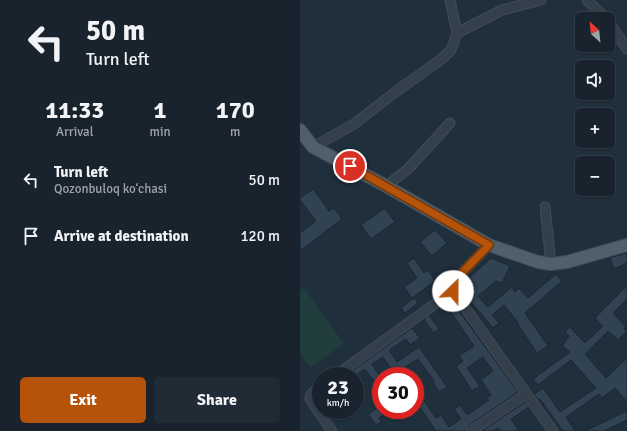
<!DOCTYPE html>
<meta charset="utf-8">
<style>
:root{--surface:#18232d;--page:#212b35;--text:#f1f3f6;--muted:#9fa4aa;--line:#364049;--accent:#b45309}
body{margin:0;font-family:Signika,sans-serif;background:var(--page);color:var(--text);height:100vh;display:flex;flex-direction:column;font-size:15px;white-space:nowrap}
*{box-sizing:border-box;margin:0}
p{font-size:13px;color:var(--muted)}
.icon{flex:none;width:22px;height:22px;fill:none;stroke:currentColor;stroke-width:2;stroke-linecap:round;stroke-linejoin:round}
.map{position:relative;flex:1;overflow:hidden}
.details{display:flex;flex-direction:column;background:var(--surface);width:300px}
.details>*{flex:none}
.banner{background:#18232d;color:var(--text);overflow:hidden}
.needle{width:26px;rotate:333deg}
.buttons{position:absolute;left:275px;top:12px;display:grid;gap:8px}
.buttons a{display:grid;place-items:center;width:40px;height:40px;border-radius:6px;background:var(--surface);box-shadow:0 1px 3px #0004,0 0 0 1px var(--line);font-size:20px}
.speed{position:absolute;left:12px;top:367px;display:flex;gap:8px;font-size:20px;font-weight:700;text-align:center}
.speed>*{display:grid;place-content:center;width:52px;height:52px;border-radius:50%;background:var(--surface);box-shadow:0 1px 3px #0004,0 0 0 1px var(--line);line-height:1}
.speed small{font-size:10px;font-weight:400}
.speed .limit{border:6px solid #d22;background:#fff;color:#111}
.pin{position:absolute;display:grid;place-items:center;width:34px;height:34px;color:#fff;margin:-17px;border:2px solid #fff;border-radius:50%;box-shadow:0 1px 4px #0007}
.me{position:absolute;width:44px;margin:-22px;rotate:23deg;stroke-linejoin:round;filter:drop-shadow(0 0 3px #0008)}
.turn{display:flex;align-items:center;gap:14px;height:84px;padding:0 20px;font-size:18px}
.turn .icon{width:52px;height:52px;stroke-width:2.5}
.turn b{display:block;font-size:28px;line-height:34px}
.eta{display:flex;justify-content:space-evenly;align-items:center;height:68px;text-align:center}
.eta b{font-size:24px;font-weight:700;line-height:28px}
.primary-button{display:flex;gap:8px;margin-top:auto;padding:8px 20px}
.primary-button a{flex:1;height:46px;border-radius:6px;background:var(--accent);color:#fff;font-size:16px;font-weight:700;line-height:46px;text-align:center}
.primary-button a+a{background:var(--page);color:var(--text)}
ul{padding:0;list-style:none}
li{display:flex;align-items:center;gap:12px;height:56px;padding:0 20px}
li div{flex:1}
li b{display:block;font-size:15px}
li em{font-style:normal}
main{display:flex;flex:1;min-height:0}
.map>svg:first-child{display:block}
.green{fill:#223d3d}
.building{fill:#314352;stroke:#1b2733}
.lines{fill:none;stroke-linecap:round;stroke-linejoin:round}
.minor-casing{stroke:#404c58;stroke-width:11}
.major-casing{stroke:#404c58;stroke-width:14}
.minor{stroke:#33404c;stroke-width:9}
.major{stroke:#515f6c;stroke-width:12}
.route-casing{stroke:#753606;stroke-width:10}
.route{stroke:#b45309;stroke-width:7}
</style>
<main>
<section class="details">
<div class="banner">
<div class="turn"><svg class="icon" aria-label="left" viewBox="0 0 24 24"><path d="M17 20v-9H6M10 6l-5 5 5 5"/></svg><div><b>50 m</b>Turn left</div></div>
</div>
<div class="eta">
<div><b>11:33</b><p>Arrival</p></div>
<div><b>1</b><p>min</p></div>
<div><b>170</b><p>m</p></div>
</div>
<ul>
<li><svg class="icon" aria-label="left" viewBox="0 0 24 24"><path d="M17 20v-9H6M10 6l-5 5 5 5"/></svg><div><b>Turn left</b><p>Qozonbuloq koʻchasi</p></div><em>50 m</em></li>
<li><svg class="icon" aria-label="arrive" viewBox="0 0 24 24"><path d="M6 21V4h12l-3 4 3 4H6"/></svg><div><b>Arrive at destination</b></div><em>120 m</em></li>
</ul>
<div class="primary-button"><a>Exit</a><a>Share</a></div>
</section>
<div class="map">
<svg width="327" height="431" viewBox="0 0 327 431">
<rect width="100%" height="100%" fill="#202f3c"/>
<path class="green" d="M4,288L44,344L10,367L0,353V290Z"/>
<path class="building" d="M13,189L29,211L34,208L42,219L0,251V233L16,221L0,200V198Z
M85,208L95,222L71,239L61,225Z
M135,230L147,243L132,256L120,242Z
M327,253V263L314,269L310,258Z
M114,258L124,273L128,270L135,281L112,298L104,287L117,278L107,263Z
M191,258L210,266L202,283L196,281L178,296L188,307L212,287L215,292L219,288L228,298L256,274L262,281L225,313L248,346L237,353L218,325L219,324L204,305L192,315L199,323L193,328L159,288V287Z
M327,286V299L313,313L326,327L324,329L327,331L318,340L308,331L285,354L306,378L327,358V402L315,388L302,398L299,394L266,417L275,431H263L240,399L238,400L234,394L243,388L260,412L296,388L271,360L238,385L233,379L270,352L262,346L269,336L265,332L270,327L285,343L303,326L295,318Z
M114,298L118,303L105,313L101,308Z
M151,300L218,392L168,426L165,431H136L115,400V388L136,418L141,415L149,427L161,419L154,409L160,405L167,415L189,400L187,398L191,395L181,380L193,371L183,357L167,368L180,386L172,391L156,366L163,361L159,356L174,346L145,304Z
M129,315L139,329L133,333L124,319Z
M112,328L120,338L110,345L106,339L89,350L97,362L119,347L147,387L139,392L133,382L134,381L118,359L102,369L107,376H96L83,357L72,364L80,377L74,381L65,369L55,376H45Z
M225,402L229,407L211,419L219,431H200L198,428L193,431H182Z
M79,407L81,410H91L79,418L81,422L76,425L68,414Z
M327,411V420L304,431H285Z"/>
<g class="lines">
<defs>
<path id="minor" d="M150,0L157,33
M287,0L306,19
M308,21L327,49
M13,147L54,124L94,93L143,58L151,50L157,33L202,10L241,0
M86,186L108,169L150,123
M245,207L251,264
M189,245L152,283L153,291L253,431
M35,376L153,291
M21,386C17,389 10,393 10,399L32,431
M171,431L226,394"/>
<path id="major" d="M0,130L13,147L86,186L189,245L238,262L251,264L267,262L327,245"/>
</defs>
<use href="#minor" class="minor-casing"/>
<use href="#major" class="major-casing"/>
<use href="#minor" class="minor"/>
<use href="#major" class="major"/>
</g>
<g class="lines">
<defs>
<path id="route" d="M50,166L189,245L152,283L153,291"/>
</defs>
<use href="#route" class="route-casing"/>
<use href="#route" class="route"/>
</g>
</svg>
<div class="buttons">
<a><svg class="needle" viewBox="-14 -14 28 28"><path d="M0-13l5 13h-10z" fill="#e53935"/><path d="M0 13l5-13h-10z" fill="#9fa4aa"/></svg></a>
<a><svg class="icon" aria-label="sound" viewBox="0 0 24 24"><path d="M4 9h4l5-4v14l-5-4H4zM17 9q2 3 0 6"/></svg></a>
<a>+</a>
<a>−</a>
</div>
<div class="speed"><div>23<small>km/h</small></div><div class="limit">30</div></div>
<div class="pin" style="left:50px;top:166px;background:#d93025"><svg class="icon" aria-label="arrive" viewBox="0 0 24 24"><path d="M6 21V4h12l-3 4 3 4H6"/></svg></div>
<svg class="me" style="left:153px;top:291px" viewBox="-20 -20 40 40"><circle r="19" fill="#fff"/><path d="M0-13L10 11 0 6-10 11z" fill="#b45309"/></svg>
</div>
</main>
